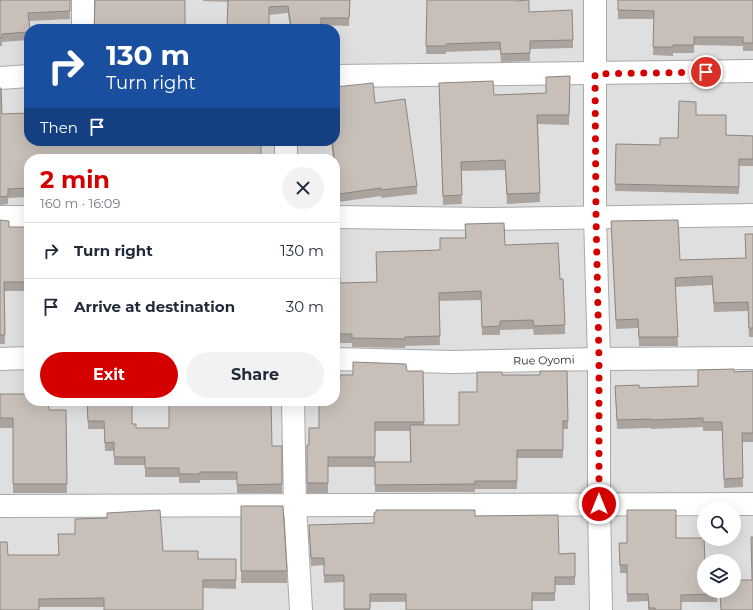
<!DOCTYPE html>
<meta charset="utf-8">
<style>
:root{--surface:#fff;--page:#f2f2f3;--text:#1f2937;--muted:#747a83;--line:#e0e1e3;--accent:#d40000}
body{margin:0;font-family:Montserrat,sans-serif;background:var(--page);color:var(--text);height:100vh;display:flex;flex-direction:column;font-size:15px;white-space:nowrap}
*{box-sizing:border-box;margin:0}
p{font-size:13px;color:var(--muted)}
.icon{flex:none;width:22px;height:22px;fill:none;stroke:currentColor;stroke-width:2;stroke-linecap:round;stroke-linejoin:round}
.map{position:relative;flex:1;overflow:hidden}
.panel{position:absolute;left:24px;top:154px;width:316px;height:252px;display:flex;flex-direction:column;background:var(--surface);border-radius:16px;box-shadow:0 4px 16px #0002}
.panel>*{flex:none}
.hud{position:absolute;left:24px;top:24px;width:316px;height:122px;border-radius:16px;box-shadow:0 4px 16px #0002;background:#1a4fa0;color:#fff;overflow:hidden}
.buttons{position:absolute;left:697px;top:502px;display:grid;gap:8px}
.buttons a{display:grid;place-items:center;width:44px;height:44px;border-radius:50%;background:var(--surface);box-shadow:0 4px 16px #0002;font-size:20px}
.pin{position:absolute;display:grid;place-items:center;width:34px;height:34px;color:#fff;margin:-17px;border:2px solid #fff;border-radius:50%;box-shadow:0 1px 4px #0007}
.me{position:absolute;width:44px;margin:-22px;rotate:0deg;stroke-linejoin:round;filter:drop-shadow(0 0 3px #0008)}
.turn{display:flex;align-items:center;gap:14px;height:84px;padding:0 16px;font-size:18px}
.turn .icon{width:52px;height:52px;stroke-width:2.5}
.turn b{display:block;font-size:28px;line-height:34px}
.then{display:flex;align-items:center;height:38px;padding:0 16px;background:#0003;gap:8px;font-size:15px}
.round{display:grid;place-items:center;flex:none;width:42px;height:42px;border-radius:21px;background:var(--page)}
.overview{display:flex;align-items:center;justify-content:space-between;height:68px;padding:0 16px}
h1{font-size:24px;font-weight:700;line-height:30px;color:var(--accent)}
.cta{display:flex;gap:8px;margin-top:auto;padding:8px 16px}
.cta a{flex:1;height:46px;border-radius:24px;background:var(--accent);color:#fff;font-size:16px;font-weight:700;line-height:46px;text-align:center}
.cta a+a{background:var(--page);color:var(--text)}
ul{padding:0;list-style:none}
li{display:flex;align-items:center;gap:12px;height:56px;padding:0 16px;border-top:1px solid var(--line)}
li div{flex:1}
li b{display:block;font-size:15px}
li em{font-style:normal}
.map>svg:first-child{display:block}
.residential{fill:#e0dfdf;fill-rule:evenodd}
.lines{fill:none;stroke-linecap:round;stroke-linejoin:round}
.minor-casing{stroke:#a9a9a9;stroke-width:24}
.minor{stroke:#fff;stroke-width:22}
.wall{fill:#aba49e;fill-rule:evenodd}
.building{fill:#c7bfb8;stroke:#8b8681}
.route{stroke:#d40000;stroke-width:7;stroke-dasharray:0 12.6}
.labels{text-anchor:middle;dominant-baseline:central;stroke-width:3.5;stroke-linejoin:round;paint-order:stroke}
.street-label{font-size:11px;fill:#222;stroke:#fff}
</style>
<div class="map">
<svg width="753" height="610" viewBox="0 0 753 610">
<rect width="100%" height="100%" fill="#f2efe9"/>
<path class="residential" d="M0,0H753V610H0ZM29,29H335V141H29ZM29,159H335V401H29ZM704,509H734V539H704ZM704,561H734V591H704Z"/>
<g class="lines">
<defs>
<g id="minor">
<path d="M595,0V217L599,359V504L601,610"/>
<path d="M83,29V0"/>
<path d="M335,76L753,71"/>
<path d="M0,78L29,76"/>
<path d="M286,159V141"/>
<path d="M0,217H29"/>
<path d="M335,217L488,219L753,215"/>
<path d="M0,359L29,358"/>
<path id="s1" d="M335,359L453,362L599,359L753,358"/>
<path d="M293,401L295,505L301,610"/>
<path d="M0,506L753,504"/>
</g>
</defs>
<use href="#minor" class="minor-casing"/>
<use href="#minor" class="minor"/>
</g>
<path class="wall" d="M0,0H70V19L29,21V40L2,42V46H0Z
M203,0H350L349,26L321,25V29H290L288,13L269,15V29H227L228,2L203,1Z
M427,0L516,1L529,12L573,40V48L530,49V61L501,62L500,50L446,52V54H426Z
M618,0H753V51H743V46L694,45V53H673V56L653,55L654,19H618Z
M570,76L569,125L538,124L540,202L507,204L505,170L461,171L462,204L443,205L439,83L494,95L546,93Z
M0,88L2,114L261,159H29V197L8,198V204L0,205Z
M375,103L417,186V194L381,198V196L339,202L335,170V159H333L331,141L306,145L305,141H335Z
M696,115L726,135L753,136V166H739V194L615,191L616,144L660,145L678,138Z
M0,220L9,227H29V291H4L5,344H0Z
M611,221L680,260L746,258L745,234H753V337H749L748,311L714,312L712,285L675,287L678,346H639L638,328L616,329Z
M465,224L505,245L560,279L565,325V334L534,335L533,329L500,330V335H482L481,300L439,301L440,345L405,346V348L352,347V343H335V256L340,283L377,282L376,252L440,250V238H465Z
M353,362L407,371H423L424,425H459L477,392L502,375H540L567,371L568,429H563V458H517V489H475V492H375V467H328V493H307V445H309L319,428L353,375ZM375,431H410V462H375Z
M698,370L734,372L753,371V442H742L743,487L724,488L722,431H703V427L651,429V428L617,429L615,386L639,388L698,386Z
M0,394L49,410H66L67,493H13V428H0Z
M87,401L132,424L136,428H169L272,446H282V493H237V480H200V483H179V477H145V465H114V451H105L104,429H88Z
M241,506L287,571V583H241Z
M107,513L163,551L198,559H236V589L203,588L104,607H39L8,555H58L75,534L107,518Z
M475,516L559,554L575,553V585H555V601L370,602V610H344V582L324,583V565L311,566L309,525L374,523Z
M676,538L704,591H717V602H681V610H648V601L627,602V573H620L619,551L627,543Z"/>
<path class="building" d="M0,0H70V11L28,13L30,29H29V32L2,34V38H0Z
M95,0H185V29H94Z
M228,0H350L349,18H321V27L291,26L288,6L269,7V25H263V27L227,26Z
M427,0H516V1L529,0V12L572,10L573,40L530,41V53L501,54L500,42L446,44V46H426Z
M618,0H753V43H743V37H694V45H673V47H653L654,11L618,10Z
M570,76L569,115H537L540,193L507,194L505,160L461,162L462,195L443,196L439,83L493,81L494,95L546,93V77Z
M373,83L375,103L405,99L417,186L381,190V188L339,194L332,141H335V87Z
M0,88H1L2,114L29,113V141H254V142H261V159H115V158L29,159V188L8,189V196L0,197Z
M679,101L696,102V115H726V135L753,136V159H739V187L615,184L616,144L660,145V138H678Z
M0,220L9,221V227H29V282H4L5,335H0Z
M678,220L680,260L746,258L745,234H753V328H749L748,302L714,303L712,276L675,278L678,337H639L638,319L616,320L611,221Z
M504,223L505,245L558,243L560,279H563L565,325L534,326L533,320L500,321V326L482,327L481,291L439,293L440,336L405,337V339L352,338V334H335V256L339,255L340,283L377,282L376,252L440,250V238H466L465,224Z
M353,362L406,364L407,371H423L424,422H375V457H328V483H307V445H309V428H319V401H335V379H340V375H353Z
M734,369V372L753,371V433H742L743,478L724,479L722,422H703V418L651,420V419L617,420L615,386L639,385V388L698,386V370Z
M540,371H567L568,421H563V450H517V481H475V484L375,485V462H411L410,425H459V392H477V372H502V375H540Z
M0,394H29V401H48L49,410H66L67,484H13V418H0Z
M87,401H132V424H136V428H169V401H271L272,446H282V484L237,485V472H200V474H179V468H145V457H114V442L105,443L104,421H88Z
M241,506H283L287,571H241Z
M160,510L163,551H198V559H236V580H203V610H104V598L39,599V610H0V542H7L8,555H59L58,534H75V519L107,518V513Z
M376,510H475V516L558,515L559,554L575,553V577H555V593H532V610H406V594H370V609H344V575H324V558H311L309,525L374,523V513L376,512Z
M627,510H676V538H704L705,561H704V591H717V594L681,595V610H655V608H649L648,594H627V565H620L619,543H627Z
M751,537H753V610H721L720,591H734V580H752Z"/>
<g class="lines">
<path class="route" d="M599,504V359L596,217L595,74L706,72"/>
</g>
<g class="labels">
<g class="street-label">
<text stroke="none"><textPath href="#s1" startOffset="209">Rue Oyomi</textPath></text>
</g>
</g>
</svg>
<div class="buttons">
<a><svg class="icon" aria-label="search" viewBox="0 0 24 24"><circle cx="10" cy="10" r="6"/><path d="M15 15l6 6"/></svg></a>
<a><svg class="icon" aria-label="layers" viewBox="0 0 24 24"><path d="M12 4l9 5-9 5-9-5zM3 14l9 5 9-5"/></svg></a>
</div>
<div class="pin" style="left:706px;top:72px;background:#d93025"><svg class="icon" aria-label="arrive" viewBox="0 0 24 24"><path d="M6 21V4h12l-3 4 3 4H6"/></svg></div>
<svg class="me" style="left:599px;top:504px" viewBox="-20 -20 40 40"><circle r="17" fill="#d40000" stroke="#fff" stroke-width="3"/><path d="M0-11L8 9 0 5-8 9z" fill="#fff"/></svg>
<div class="hud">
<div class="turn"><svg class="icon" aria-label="right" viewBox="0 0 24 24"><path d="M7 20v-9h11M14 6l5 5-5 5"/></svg><div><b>130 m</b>Turn right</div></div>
<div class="then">Then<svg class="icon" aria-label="arrive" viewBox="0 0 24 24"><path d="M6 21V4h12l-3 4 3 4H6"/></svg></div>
</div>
<section class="panel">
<div class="overview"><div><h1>2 min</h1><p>160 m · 16:09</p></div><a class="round"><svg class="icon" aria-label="close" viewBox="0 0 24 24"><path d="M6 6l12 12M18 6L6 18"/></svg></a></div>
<ul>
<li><svg class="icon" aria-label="right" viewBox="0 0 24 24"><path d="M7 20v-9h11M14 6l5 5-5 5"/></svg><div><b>Turn right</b></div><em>130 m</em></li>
<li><svg class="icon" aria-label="arrive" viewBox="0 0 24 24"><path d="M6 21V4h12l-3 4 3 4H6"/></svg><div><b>Arrive at destination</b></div><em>30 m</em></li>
</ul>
<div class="cta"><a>Exit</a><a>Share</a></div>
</section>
</div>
